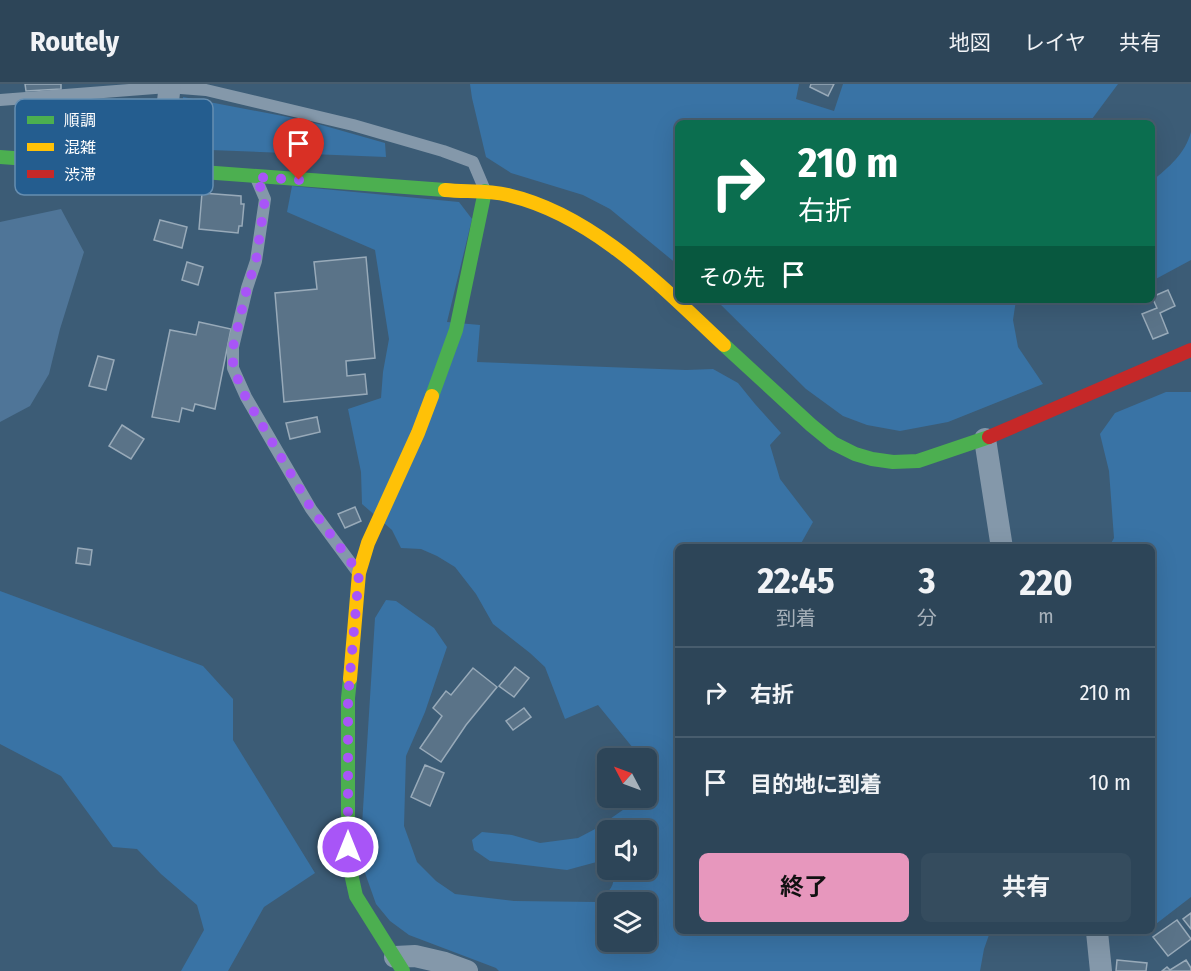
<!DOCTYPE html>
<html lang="ja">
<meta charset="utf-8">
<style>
:root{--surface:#2d4558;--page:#354c5e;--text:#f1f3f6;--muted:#a7b1ba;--line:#485d6e;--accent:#e797bd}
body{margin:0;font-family:"Fira Sans Condensed","Noto Sans JP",sans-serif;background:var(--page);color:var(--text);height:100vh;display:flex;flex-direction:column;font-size:22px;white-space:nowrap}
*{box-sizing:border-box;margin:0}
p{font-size:20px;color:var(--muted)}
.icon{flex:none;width:33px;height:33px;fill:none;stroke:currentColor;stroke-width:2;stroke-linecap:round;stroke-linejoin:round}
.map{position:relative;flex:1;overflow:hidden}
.details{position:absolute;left:675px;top:460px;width:480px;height:390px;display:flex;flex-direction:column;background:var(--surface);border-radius:9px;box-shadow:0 6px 24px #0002,0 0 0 2px var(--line)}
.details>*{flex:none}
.top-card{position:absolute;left:675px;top:36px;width:480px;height:183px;border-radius:9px;box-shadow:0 6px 24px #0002,0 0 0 2px var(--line);background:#0b6e4f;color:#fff;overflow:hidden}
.needle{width:39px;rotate:311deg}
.buttons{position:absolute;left:597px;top:664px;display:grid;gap:12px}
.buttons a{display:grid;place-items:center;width:60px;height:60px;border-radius:9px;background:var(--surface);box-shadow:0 6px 24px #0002,0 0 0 2px var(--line);font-size:30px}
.pin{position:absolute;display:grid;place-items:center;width:51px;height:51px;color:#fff;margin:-62px -26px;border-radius:50% 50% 50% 0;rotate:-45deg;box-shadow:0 0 6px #0007}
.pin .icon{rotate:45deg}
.me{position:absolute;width:66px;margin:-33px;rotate:0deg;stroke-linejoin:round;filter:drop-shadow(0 0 4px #0008)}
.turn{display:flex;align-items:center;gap:21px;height:126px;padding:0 24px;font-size:27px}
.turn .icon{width:78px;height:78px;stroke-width:2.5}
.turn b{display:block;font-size:42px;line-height:51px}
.then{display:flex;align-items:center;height:57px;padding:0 24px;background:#0003;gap:12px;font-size:22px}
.eta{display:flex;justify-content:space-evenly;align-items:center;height:102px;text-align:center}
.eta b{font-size:36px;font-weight:700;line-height:42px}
.primary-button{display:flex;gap:12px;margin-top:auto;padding:12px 24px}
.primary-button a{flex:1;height:69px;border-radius:9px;background:var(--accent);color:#111;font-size:24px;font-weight:700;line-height:69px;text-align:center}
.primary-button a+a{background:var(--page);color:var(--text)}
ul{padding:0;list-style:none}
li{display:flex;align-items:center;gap:18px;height:90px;padding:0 24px;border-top:2px solid var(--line)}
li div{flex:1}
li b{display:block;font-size:22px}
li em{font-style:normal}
header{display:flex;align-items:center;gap:36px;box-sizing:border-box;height:84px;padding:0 30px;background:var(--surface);border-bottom:2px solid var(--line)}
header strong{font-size:28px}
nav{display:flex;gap:33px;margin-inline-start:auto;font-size:21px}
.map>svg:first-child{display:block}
.green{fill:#3973a5;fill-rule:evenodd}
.water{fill:#4f7598}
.building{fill:#5a7388;stroke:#98aab9;stroke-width:1.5}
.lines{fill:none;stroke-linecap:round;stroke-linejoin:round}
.lane{stroke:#8498aa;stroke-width:12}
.street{stroke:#8498aa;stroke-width:22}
.fast{stroke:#4caf50;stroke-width:14}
.slow{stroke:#ffc107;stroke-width:14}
.jam{stroke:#c62828;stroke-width:14}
.route{stroke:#a855f7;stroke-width:10;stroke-dasharray:0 18}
.key{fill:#245d8f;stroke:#668eb1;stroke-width:1.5}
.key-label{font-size:16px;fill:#fff}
</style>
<header>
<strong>Routely</strong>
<nav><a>地図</a><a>レイヤ</a><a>共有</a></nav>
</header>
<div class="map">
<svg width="1191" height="887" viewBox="0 0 1191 887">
<rect width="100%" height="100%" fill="#3c5c76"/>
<path class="green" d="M470,0H799L796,15L834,27L843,0H1118L1089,39H678V181L610,125L583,111L511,89L486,73L472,14Z
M183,13L304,36L385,59L386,73L184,65Z
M1191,48V176L1152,197V97C1169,83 1185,70 1191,48Z
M292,102L459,118L472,135L447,238L480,241L477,278L686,286L713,285L738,299L755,320L781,349L770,361L780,395L813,438L799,463L678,464V848H990L984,865L980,887H499L496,884L409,851L390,837L376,820L365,789L362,741L375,534L386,516L396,517L434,544L447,563L425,628L406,672L404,742L417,778L436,797L455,810L514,817L596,818C609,807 616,804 613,786H646V747H608L607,778L604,776L567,786L490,777L474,766L472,756L482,748L512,751L540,759L578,754L597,744L640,714H646L647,709L653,705L654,690L647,680L646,675H642L598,621L565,635L545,583L530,569L493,540L476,510L455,483L437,472L421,465L401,464L392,446L362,420L361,388L348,325L381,314L383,288L389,255L375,166L287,128ZM608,819H646V858H608Z
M716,216H1016L1013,236L1018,263L1043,300L948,338L900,347L867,341L843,332L806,305Z
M1166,308H1191V813L1152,843V464L1109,463L1114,454L1109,387L1100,350L1115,329Z
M0,507L203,582L233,615V656L315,789L264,823L228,887H181L204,846L197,821L161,790L137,765L113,763L61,692L0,660Z"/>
<path class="water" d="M61,125L84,168L60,245L49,290L30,322L0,338V138Z"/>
<path class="building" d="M25,0H61V5L26,7Z
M811,0H834L828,12L810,3Z
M202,109L241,112V120H244L242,142H239L238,149L199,145Z
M160,136L187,143L182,164L154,156Z
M366,173L375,274L346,277L347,292L365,290L367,310L284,318L275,209L317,205L314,178Z
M187,178L203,183L198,201L182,196Z
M1168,206L1175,222L1160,229L1168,249L1153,255L1142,230L1157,224L1152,213Z
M199,238L231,245L215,325L195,320L193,327L182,324L179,338L152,333L170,246L196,251Z
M98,272L114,276L106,306L89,302Z
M317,333L320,348L290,355L286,339Z
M122,341L144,355L131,375L109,362Z
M355,423L361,437L345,444L338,430Z
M78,464L92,466L90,481L76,479Z
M515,583L529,594L514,613L499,602Z
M473,584L497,603L466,641L441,678L420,664L442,632L433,624L446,607L451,611Z
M524,624L531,633L513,646L506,637Z
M425,681L444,689L430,722L411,713Z
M1191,829V845L1183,835Z
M1177,836L1191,855L1168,872L1153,853Z
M1117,876L1147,879L1146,887H1116Z
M1186,876L1191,884V887H1162L1167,883L1170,886Z"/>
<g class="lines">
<path class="lane" d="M0,16L168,3L206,6L353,41L443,67L473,78L484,104
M256,94L265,115L256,177L247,204L233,263V284L246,313L311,425L356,486"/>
<path class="street" d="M160,86L170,0
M985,355L1002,464
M1097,848L1101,887
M395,873L415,872L445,879L467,887"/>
<path class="fast" d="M0,73L445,106
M724,261L811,341L833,359L855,370L872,375L893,378L918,377L989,353
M432,312L456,246L485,107
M350,595L348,614V763L352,794L356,812L403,887"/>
<path class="slow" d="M445,106C466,108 487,106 508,111C594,131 662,203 724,261
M350,595L359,489L368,459L418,349L432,312"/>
<path class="jam" d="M989,353L1191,266"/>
</g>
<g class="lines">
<path class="route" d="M299,96L256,93L265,115L256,177L247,204L233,263V284L246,314L311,424L359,489L348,614V763"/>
</g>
<rect x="15" y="15" width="198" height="96" rx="9" class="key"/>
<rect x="27" y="32" width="27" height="8" fill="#4caf50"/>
<rect x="27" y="59" width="27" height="8" fill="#ffc107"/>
<rect x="27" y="86" width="27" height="8" fill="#c62828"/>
<g class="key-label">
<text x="64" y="42">順調</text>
<text x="64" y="69">混雑</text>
<text x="64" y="96">渋滞</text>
</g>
</svg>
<div class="buttons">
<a><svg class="needle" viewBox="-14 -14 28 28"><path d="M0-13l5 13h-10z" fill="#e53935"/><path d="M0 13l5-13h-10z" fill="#a7b1ba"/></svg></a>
<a><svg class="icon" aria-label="sound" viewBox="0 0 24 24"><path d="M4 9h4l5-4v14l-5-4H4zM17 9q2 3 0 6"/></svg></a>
<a><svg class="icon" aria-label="layers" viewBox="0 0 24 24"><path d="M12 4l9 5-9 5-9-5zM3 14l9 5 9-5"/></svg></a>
</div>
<div class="pin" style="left:299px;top:96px;background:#d93025"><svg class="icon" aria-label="arrive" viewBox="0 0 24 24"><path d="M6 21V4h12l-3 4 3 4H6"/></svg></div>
<svg class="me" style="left:348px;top:763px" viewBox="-20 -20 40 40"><circle r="17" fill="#a855f7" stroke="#fff" stroke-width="3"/><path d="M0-11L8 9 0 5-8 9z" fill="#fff"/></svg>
<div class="top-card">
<div class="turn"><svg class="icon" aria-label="right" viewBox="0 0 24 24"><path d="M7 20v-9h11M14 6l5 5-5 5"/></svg><div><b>210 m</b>右折</div></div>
<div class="then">その先<svg class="icon" aria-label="arrive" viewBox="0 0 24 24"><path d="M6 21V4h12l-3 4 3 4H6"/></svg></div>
</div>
<section class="details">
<div class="eta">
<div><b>22:45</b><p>到着</p></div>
<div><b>3</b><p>分</p></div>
<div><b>220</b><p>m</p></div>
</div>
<ul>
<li><svg class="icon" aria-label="right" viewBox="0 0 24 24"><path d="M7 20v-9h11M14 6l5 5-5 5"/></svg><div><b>右折</b></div><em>210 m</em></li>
<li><svg class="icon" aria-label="arrive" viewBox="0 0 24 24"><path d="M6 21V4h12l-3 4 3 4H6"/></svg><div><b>目的地に到着</b></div><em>10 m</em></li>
</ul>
<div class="primary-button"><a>終了</a><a>共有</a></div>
</section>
</div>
